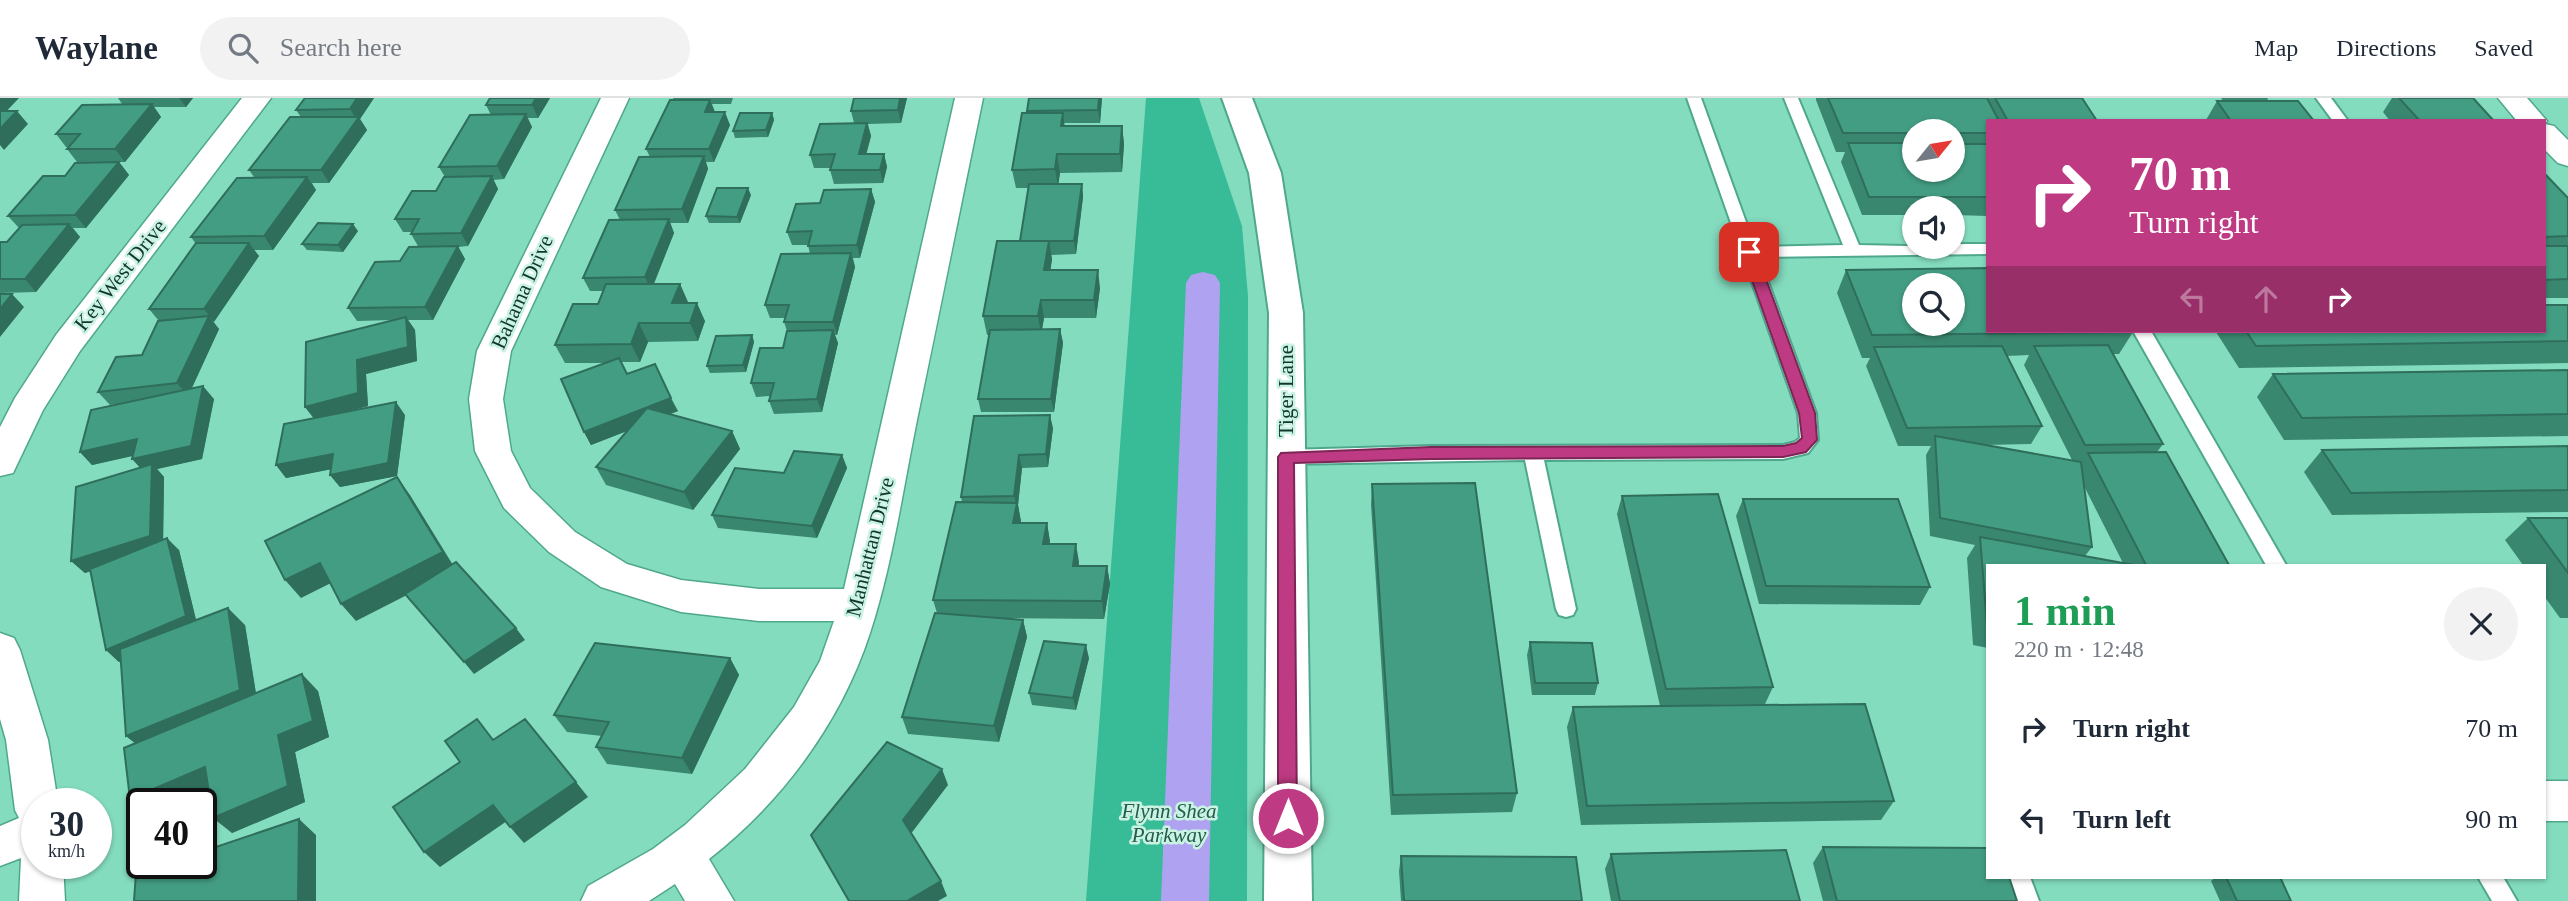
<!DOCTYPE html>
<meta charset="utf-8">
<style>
:root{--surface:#fff;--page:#f2f2f3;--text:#1f2937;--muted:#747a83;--line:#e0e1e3}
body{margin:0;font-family:Georgia,serif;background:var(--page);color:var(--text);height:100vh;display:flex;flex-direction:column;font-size:26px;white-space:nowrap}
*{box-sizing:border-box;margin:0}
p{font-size:23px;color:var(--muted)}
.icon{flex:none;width:38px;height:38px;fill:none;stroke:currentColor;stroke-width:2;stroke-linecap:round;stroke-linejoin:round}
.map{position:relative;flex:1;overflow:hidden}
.panel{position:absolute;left:1986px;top:466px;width:560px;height:315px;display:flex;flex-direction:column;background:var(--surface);border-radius:0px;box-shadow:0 2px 5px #0004}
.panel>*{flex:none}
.top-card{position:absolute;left:1986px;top:21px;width:560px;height:214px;border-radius:0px;box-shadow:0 2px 5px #0004;background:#be3b83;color:#fff;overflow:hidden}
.needle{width:46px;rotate:60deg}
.tools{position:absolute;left:1902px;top:21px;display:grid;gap:14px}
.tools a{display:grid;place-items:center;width:63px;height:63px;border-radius:50%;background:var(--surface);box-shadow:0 2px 5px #0004;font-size:35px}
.speed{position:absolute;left:21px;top:690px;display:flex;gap:14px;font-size:35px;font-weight:700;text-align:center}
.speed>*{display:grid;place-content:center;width:91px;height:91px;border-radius:50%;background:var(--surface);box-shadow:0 2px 5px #0004;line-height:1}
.speed small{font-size:18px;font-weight:400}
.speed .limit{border:4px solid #111;border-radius:10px;background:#fff;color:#111}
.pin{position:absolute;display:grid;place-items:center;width:60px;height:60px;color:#fff;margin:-30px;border-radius:14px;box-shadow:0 4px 10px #0006}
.me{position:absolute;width:77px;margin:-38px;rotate:0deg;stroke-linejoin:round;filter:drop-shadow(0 0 5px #0008)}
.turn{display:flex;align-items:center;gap:24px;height:147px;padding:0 28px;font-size:32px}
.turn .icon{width:91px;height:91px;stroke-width:2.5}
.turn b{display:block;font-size:49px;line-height:60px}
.lanes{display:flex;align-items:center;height:66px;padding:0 28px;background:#0003;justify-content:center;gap:35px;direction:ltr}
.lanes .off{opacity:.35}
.round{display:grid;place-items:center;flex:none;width:74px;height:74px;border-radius:37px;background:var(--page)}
.head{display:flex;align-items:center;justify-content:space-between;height:119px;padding:0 28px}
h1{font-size:42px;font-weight:800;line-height:52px;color:#1e9e55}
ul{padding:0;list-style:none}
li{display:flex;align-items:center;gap:21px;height:91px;padding:0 28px}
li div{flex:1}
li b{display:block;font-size:26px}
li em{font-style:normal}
header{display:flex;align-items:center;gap:42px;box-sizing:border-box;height:98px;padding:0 35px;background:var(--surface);border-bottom:2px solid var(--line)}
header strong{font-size:33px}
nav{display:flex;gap:38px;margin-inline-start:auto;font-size:24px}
.search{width:490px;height:63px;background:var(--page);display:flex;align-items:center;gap:18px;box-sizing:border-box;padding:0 24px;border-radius:38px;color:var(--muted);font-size:26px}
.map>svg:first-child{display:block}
.green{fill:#38bb97}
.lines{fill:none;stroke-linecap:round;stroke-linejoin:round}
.canal{fill:#afa3f1;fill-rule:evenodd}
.service-casing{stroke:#4fa88d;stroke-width:4}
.minor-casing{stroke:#4fa88d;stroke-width:3}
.tertiary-casing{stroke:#4fa88d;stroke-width:4}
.service{fill:#fff;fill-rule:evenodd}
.minor{fill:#fff;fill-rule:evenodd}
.tertiary{fill:#fff;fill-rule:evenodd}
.wall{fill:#3a8770;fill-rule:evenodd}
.shaded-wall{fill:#2f6e5b}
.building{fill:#439d82;stroke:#2f6e5b;stroke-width:2;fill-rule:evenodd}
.route{fill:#be3b83;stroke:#7c2655;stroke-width:2}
.labels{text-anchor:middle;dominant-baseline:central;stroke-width:5;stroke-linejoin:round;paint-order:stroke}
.street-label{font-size:21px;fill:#11372c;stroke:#caf3e4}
.park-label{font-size:21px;font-style:italic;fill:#235d4c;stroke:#caf3e4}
</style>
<header>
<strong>Waylane</strong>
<div class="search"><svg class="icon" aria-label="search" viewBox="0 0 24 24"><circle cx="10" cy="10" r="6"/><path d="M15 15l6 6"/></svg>Search here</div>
<nav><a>Map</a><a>Directions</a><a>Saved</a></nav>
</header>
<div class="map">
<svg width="2568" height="803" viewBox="0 0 2568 803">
<rect width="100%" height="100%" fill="#84dcbf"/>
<path class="green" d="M1146,0H1199L1242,128L1248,198L1247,803H1086Z"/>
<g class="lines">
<path class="canal" d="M1203,174L1215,177L1220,185L1209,803H1161L1186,185L1191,177Z"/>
<defs>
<path id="service" d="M1687,0H1701L1755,149L1843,147L1784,0H1798L1859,147L1953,149V146H1988V156L1759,159L1816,315L1818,342L1808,355L1783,361L1544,362L1576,511L1573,517L1566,519L1559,517L1556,511L1525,362L1286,366L1279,364L1277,359L1279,354L1286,352L1431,348L1783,347L1795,344L1800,340L1798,315Z
M2316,0H2331L2348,23H2333Z
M2133,233H2151L2286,467H2266Z
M2006,779H2030L2039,803H2015Z
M2478,779H2503L2517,803H2492Z"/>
<path id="minor" d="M242,0H271L80,253L43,312L13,375L0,378V329L15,300L56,237Z
M601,0H629L511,253L503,301L511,353L530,390L575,434L627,466L681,482L759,491H844L955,0H983C961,106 940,212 918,317C903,390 893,465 870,535C841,624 783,703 709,761L734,803H685L675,786L649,803H581L588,788L653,751L685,727L745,671L794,609L820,563L834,523H759L681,514L601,489L549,454L504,410L475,353L469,301L477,253Z
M2498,0H2527L2547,23L2545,26L2554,28L2568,42V68L2558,65L2544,51V23H2517Z
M0,535L14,540L20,552L48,642L58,705H37V765H63L65,803H19L21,760L0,768V728L19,720L15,712L6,642L0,621Z
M2544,683H2568V723H2544Z"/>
<path id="tertiary" d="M1222,0H1252L1281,75L1303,215L1312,803H1264L1269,215L1249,75Z"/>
</defs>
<use href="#service" class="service-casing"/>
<use href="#minor" class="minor-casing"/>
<use href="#tertiary" class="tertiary-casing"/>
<use href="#service" class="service"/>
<use href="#minor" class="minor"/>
<use href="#tertiary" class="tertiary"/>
</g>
<path class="wall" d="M118,0H193L186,9H154L161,19L125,64H77L67,51L68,49H66L56,36L122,6Z
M305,0H374L360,21L367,32L329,85H312L316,92L273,152H254L259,158L213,224L219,231L192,290L214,301L202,361L157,371L164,379L163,442L179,452L196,522L245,527L256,595L318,593L329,639L295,654L305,704L232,735L209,692L135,645L126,638L121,563L119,564L106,552L90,473L85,475L71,463L140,370L133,358L92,367L80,354L117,306L110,307L98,294L142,257L159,223L149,211L196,146L191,139L254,79L249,72L301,19L296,12Z
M550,0L538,20H527L532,29L504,81L493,82L498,91L468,148L458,149L465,161L433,222H408L415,232L417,263L366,276L368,308L337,316L405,317L397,378L340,389L330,377L331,371L286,380L276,367L314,320L305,309L394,222L357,223L348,210L418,148L411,136V134H403L395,121L436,93L445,79L439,69L491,17L486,7Z
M673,0H733L731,6H712L715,14L730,27L714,64H706L708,71L688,125H670L674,135L654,186H680L688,205L705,223L698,243L648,244L640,264H621L627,276L678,313L670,316L732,333L740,351L693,412L606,387L596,369L627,333L591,347L584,334L606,265H565L555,247L598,206L603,193H590L583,180L620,122L615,112L650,59L646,51L674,2Z
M907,0L901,25L868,26L871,38L866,56H884L887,69L883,85L834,86L830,72L831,70H814L810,57L854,25L851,13Z
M1029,0H1102L1100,25H1064L1065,28H1122L1124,46L1122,74L1060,75L1058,86H1082L1083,99L1076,156L1051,157L1052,161L1050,172L1100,190L1096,220H1044L1042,232L1060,231L1063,245L1054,314H981L978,301L989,237H987L983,218L1020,143L1029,90H1016L1012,72L1028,15Z
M1816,0H2082L2097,23H1988V118L1953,117V110H1914V117H1862L1841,64L1845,54H1836L1816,2ZM1914,33H1953V72H1914Z
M2221,0H2268L2267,3L2314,23H2207L2206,22L2217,3H2223Z
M2392,0H2473L2494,23H2390L2383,14Z
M772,15L774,22L768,39L735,40L733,33Z
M119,64L129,77L86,130H73L80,139L36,194L0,195V144H7L19,130L8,118L65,78Z
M2544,75L2568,100V200H2544Z
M871,91L875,104L860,160H853L855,169L837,237H835L838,245L822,314L774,316L769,303L770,298L756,299L751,285L783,250L787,233L784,224L785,220H770L765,207L810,156L808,147H792L787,134L820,105Z
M751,97L740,125H709L706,118Z
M358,133L343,154L307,152L302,146Z
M1846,172L2133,234L2119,256H2112L2163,346L2157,354L2229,467H1988V550L1973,547L1967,460L1975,447L1930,438L1926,357L1931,348H1898L1866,268L1870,260H1862L1837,195ZM2029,257L2024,267L2072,362L1984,347L2031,346L2042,328L2007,258ZM2084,388L2123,465L2085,458L2092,449Z
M2568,207V265L2239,270L2216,234L2217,233H2544Z
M752,237L754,244L746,274L710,275L707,268Z
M2568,272V338L2284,342L2257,299L2273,276Z
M1053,330L1048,369L1022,370L1018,407L1021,425H1047L1050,446L1079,464V468H1107L1110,486L1104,521L1001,520L1023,522L1027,539L999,644L908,636L902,619L937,515L933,502L962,404L961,399Z
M2568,348V414L2332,417L2304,374L2322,352Z
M842,357L847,370L817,440L718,430L712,417L784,375Z
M1372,386L1517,695L1512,714L1391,717L1371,407Z
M1622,398L1773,589L1765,606L1660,608L1617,416Z
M1743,401L1930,489L1920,507L1759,506L1736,418Z
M2528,420H2568V520H2560L2544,498V467H2523L2505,442Z
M1530,544L1598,585L1595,597H1532L1527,557Z
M730,560L739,577L692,676L607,666L596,649L602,638L567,634L554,617Z
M1089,560L1076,612L1032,607L1029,595Z
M1573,609L1894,703L1881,722L1581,727L1567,629Z
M1823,749L2017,803H1823L1813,765Z
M1611,756L1800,803H1611L1605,771Z
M1401,758L1582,803H1401L1399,773Z
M2216,779H2280L2291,803H2220L2211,783Z"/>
<path class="shaded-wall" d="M0,0H19L0,20Z
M179,0H193L186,9Z
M357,0H374L360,21L367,32L329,85L321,72L357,22L350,11Z
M536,0H550L538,20L532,7Z
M900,0H907L901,25L898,12Z
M1099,0H1102L1100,25L1098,12Z
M710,2L715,15L705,14Z
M152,6L161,19L125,64L115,51Z
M17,13L28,26L4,52L0,47V31Z
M725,14L730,27L714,64L709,51Z
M772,15L774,22L768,39L766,32Z
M1063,15L1065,33L1061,28Z
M526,16L532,29L504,81L497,68Z
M867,25L871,38L863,69L859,56Z
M1122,28L1124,46L1122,74L1120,56Z
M884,56L887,69L883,85L880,72Z
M1057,56L1060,75L1058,89L1055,71Z
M704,58L708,71L688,125L682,111Z
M119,64L129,77L86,130L75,117Z
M492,78L498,91L468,148L461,135Z
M307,79L316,92L273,152L264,138Z
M1082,86L1083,99L1076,156L1074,143Z
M748,90L751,97L740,125L737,119Z
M871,91L875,104L860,160L857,147Z
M669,121L674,135L651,192L645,179Z
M69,126L80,139L36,194L25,181Z
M353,126L358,133L343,154L338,147Z
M1049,143L1052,161L1048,191L1044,172Z
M249,145L259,158L214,224L204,211Z
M458,148L465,161L433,222L425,209Z
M851,155L855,169L837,237L833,224Z
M1098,172L1100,190L1096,220L1094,202Z
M680,186L688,204L681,223L672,205Z
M12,196L24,209L0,239V211Z
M1041,202L1044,220L1041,236L1038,218Z
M697,205L705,223L698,243L690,225Z
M209,218L219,231L188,298L177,285Z
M406,219L415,232L417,263L366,276L368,308L315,322L305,309Z
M639,225L648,244L640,264L631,246Z
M1060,231L1063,245L1054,314L1051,301Z
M833,232L838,245L822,314L817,301Z
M752,237L754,244L746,274L743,267Z
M203,288L214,301L202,361L157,371L164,379L163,451L85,475L71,463L144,374L132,361Z
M671,300L678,313L591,347L584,334Z
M396,304L405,317L397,378L340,389L330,377Z
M1050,317L1053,330L1048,369L1046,356Z
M732,333L740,351L693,412L684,394Z
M137,341L149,354L92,367L80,354Z
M333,356L343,369L286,380L276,367Z
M842,357L847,370L817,440L812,428Z
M1019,357L1022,370L1018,407L1021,423L1017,443L1013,425L1017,409L1014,398Z
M397,379L410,397L456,472L356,523L341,506Z
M1047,425L1050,443L1047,463L1043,446Z
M167,440L179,452L198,530L119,564L106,552Z
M1076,446L1079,464L1076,485L1073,468Z
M320,465L335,483L301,500L285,482Z
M1107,468L1110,486L1104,521L1102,503Z
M228,510L245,527L258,609L146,654L126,638Z
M1023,522L1027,539L999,644L994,628Z
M516,530L525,542L474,576L464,564Z
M1086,547L1089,560L1076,612L1073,600Z
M730,560L739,577L692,676L682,660Z
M302,576L318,593L329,639L295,654L305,704L232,735L213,720Z
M205,669L223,685L176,705H142V710L130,701Z
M942,671L948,687L910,737L903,722Z
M576,684L588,699L524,745L510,729Z
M493,707L507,723L440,769L424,754Z
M299,721L316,737V803H298Z
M941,783L947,798L938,803H907Z"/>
<path class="building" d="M305,0H357L350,11L296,12Z
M490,0H536L532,7H486Z
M854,0H900L898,12L851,13Z
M1029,0H1099L1098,12L1027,13Z
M1828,0H1987L1999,23H1988V35H1953V33H1914V35H1843Z
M1995,0H2082L2097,23H2008Z
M2399,0H2473L2494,23H2420Z
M670,2H710L705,14H725L709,51H646Z
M2217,3H2298L2314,23H2231Z
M152,6L115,51H67L80,36H56L82,7Z
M0,13H17L0,31Z
M740,15H772L766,32L733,33Z
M1022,15H1063L1061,28H1122L1120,56H1057L1055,71L1012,72Z
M526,16L497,68L439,69L470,17Z
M290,19H359L321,72H249Z
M867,25L859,56H884L880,72H830L835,56L810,57L820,26Z
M1848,45H1914V72H1953V46H1988V99H1869Z
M704,58L682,111L615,112L639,59Z
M119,64L75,117L8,118L43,78H65L75,65Z
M2544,75L2568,100V138L2544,139Z
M492,78L461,135L411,136L419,121H395L412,93H436L444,79Z
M307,79L264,138L191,139L237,80Z
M1029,86H1082L1074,143H1020Z
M717,90H748L737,119L706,118Z
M871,91L857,147L808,148L812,133L787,134L796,106L820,105L824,92Z
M669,121L645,179L583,180L609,122Z
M318,125L353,126L338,147L302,146Z
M69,126L25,181H0V144H7L22,127Z
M997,143H1049L1044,172H1098L1094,202H1041L1038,218H983Z
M196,145H249L204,211H149Z
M458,148L425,209L348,210L375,164L400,163L409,149Z
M2544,148H2568V181L2544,182Z
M851,155L833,224H784L789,207H765L781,156Z
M1988,170V233L2133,234L1872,237L1846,172ZM1914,187H1953V226H1914Z
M606,186H680L672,205H697L690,225H639L631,246L555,247L573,206H598Z
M0,196H12L0,211Z
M2544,207H2568V243L2256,248L2246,233H2544Z
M209,218L177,285L98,294L116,259L142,257L158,223Z
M406,219L408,249L357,262L358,295L305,309L306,244Z
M1060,231L1051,301H978L990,232Z
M833,232L817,301L769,303L774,285H751L760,250H783L787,233Z
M752,237L743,267L707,268L716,238Z
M2108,247L2163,346L2085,347L2034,248Z
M2002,248L2042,328L1907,330L1874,249Z
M619,260L627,276L655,266L671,300L584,334L561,281Z
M2568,272V316L2302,320L2273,276Z
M203,288L191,348L132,361L137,341L80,354L91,312Z
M396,304L388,365L330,377L333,356L276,367L284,326Z
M647,310L732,333L684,394L596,369Z
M1050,317L1046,356L1019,357L1014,398L961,399L974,318Z
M1935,338L2081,364L2092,449L1940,420Z
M2568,348V392L2351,395L2322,352Z
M794,353L842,357L812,428L712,417L735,370L784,375Z
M2166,354L2229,467H2146L2088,355Z
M152,366L150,438L71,463L76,389Z
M397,379L443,454L341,506L320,465L285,482L265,443Z
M1475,385L1517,695L1393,697L1372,386Z
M1718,396L1773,589L1666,591L1622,398Z
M1743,401H1898L1930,489L1766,488Z
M956,404L1017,405L1013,425H1047L1043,446H1076L1073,468H1107L1102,503L933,502Z
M2528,420H2568V475Z
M1980,439L2134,467H1988V526H1987Z
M167,440L186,518L106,552L90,471Z
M456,464L516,530L464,564L405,496Z
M228,510L240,592L126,638L120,551Z
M935,515L1023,522L994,628L902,619Z
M1044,543L1086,547L1073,600L1029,595Z
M1530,544L1592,545L1598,585H1535Z
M595,545L730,560L682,660L596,649L609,624L554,617Z
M302,576L313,623L278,637L288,688L213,720L205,669L130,701L124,650Z
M1865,606L1894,703L1587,708L1573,609Z
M477,621L493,642L525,621L576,684L510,729L493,707L424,754L393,709L460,664L445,643Z
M887,644L942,671L903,722L941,783L907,803H849L811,737Z
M299,721L298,803H134L136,775L168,765H201V754Z
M1823,749L1988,750V779H2009L2017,803H1837Z
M1786,752L1800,803H1620L1611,756Z
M1401,758L1576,759L1582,803H1404Z
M2226,779H2280L2291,803H2237Z"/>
<path class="route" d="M1749,149L1756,154L1815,315L1817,342L1806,354L1783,359L1431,361L1294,365L1297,720L1295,726L1288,728L1281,726L1278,720V359L1281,355L1431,349L1783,348L1796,345L1802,340L1799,315L1742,154Z"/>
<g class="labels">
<g class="street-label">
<text transform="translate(120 177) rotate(-52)">Key West Drive</text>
<text transform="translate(522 194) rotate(-66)">Bahama Drive</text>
<text transform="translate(1286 293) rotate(-90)">Tiger Lane</text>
<text transform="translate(870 449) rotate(-76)">Manhattan Drive</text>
</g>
<g class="park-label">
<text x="1169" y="713">Flynn Shea<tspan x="1169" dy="24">Parkway</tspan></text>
</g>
</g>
</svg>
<div class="tools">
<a><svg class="needle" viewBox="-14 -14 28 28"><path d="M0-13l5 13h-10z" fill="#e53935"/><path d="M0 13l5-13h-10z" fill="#747a83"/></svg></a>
<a><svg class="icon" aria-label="sound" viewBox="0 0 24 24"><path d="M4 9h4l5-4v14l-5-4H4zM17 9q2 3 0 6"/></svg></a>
<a><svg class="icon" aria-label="search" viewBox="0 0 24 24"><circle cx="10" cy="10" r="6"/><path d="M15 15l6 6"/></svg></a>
</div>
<div class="speed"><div>30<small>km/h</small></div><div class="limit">40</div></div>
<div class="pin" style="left:1749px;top:154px;background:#d93025"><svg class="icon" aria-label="arrive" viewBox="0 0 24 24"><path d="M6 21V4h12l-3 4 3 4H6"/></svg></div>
<svg class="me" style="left:1288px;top:720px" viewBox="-20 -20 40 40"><circle r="17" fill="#be3b83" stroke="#fff" stroke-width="3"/><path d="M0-11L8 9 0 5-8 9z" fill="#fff"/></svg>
<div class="top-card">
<div class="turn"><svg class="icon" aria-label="right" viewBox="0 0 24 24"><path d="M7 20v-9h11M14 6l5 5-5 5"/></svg><div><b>70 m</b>Turn right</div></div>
<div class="lanes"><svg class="icon off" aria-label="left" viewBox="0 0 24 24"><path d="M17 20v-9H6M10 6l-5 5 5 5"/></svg><svg class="icon off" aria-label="ahead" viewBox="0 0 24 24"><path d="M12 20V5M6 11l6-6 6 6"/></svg><svg class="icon" aria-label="right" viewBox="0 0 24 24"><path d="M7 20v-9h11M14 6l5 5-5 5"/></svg></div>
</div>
<section class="panel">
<div class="head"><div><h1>1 min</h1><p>220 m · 12:48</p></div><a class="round"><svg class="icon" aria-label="close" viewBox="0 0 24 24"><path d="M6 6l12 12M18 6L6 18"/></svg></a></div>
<ul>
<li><svg class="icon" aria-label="right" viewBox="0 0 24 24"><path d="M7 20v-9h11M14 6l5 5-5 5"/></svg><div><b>Turn right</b></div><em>70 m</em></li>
<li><svg class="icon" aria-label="left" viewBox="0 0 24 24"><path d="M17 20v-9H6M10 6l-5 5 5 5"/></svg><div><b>Turn left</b></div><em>90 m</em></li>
</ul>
</section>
</div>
